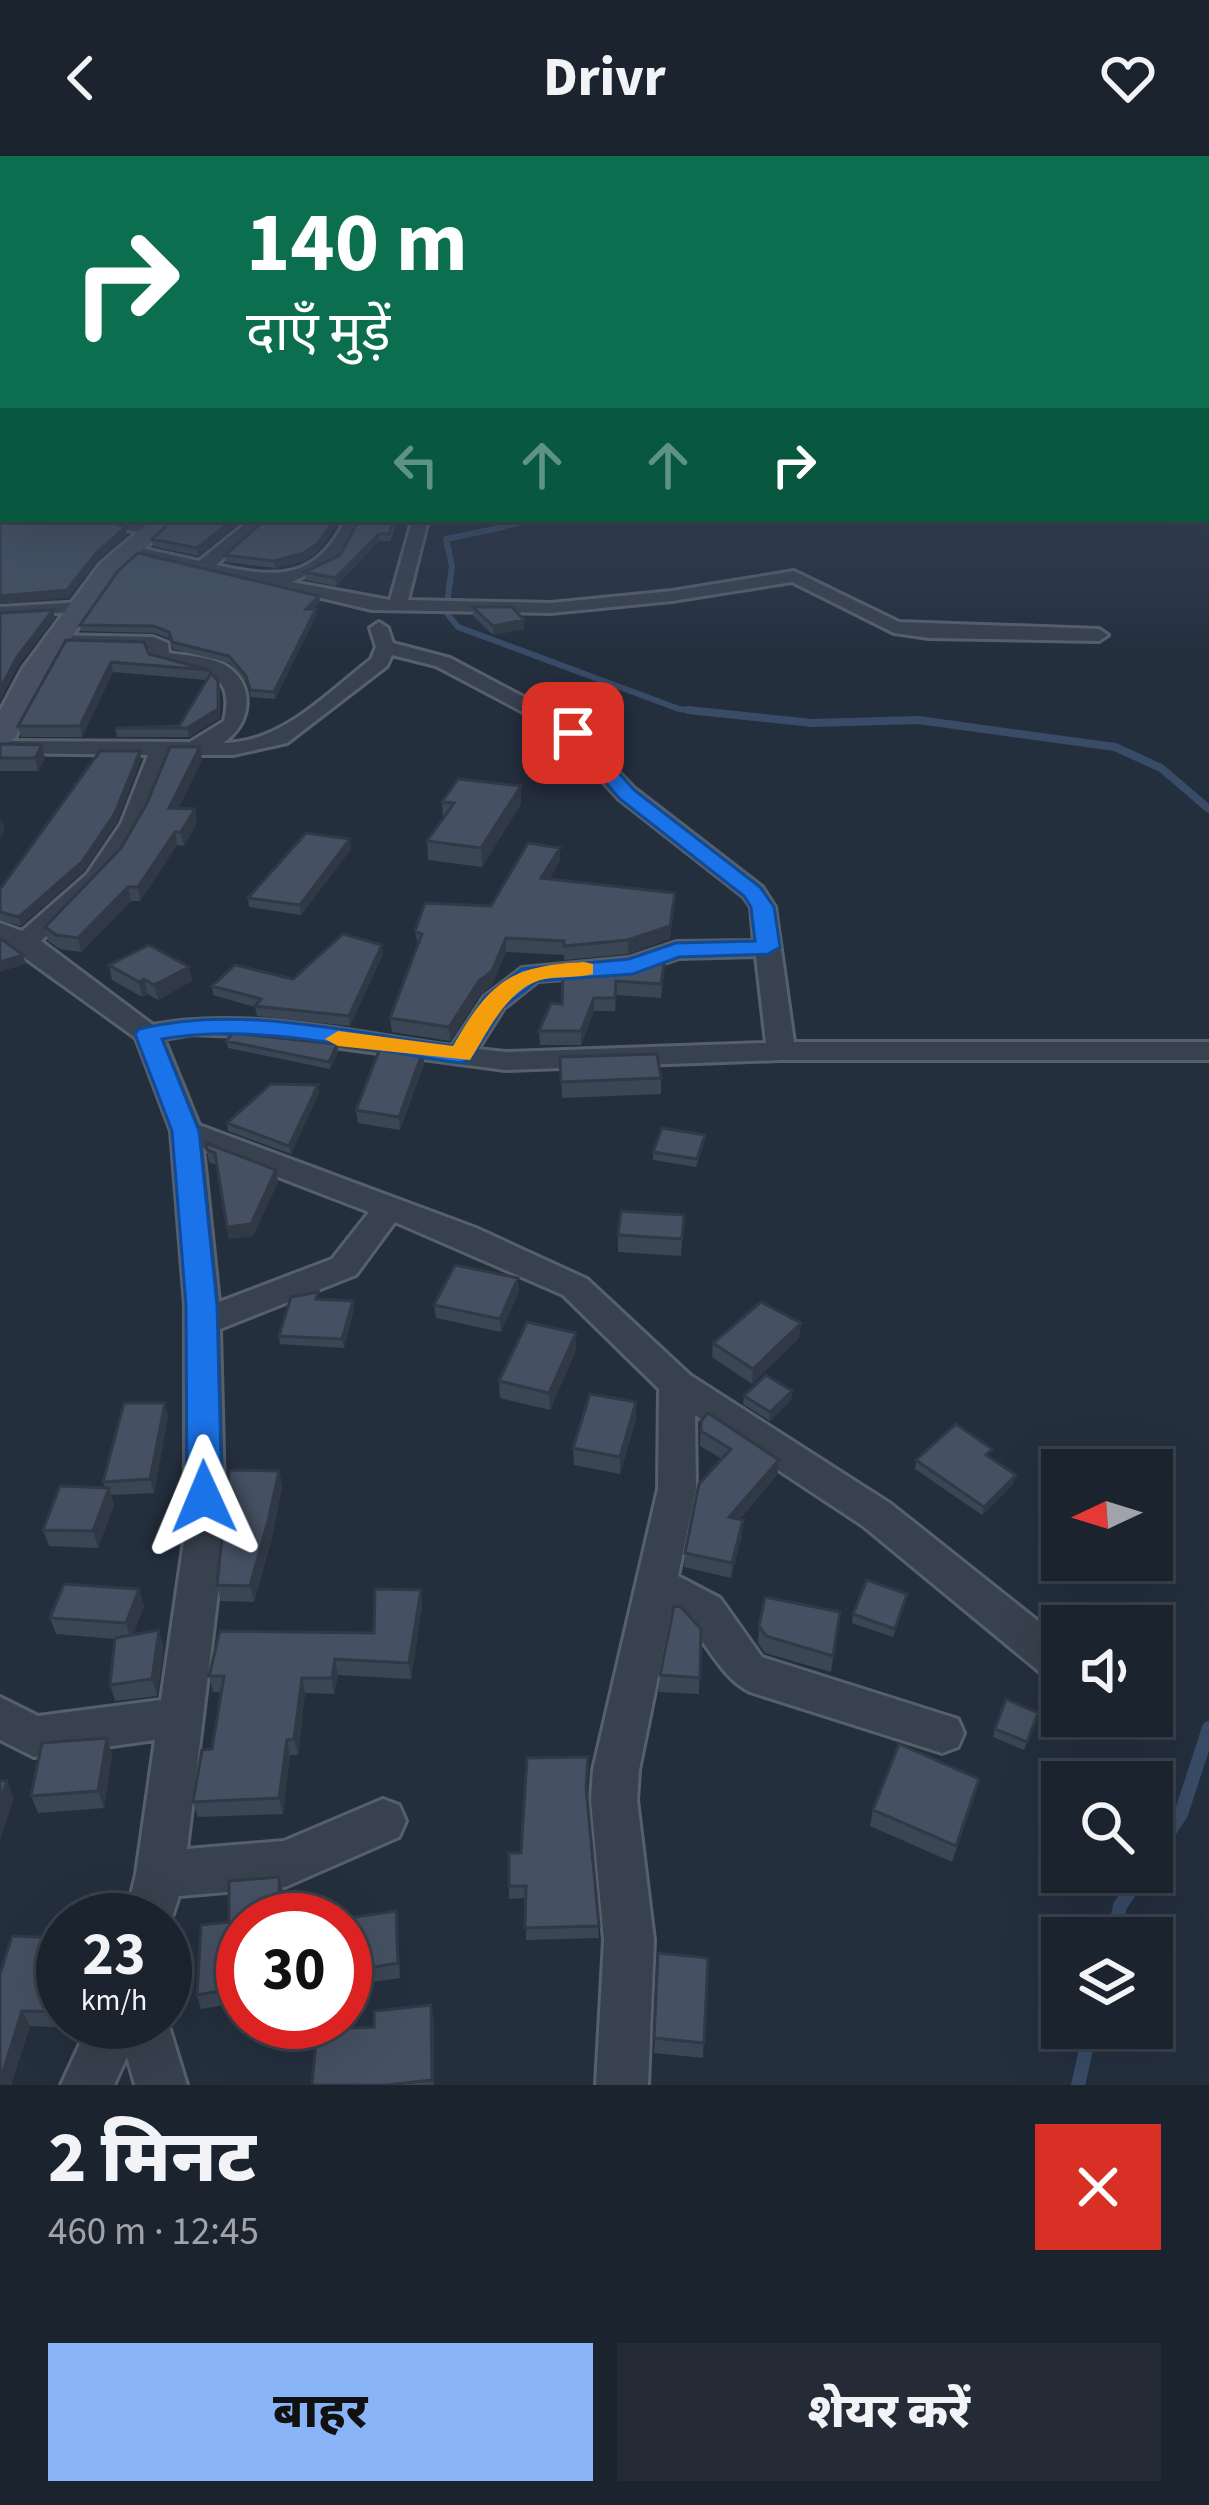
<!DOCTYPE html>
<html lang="hi">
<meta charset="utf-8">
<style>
:root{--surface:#1b232e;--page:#242b36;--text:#f1f3f6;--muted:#a0a4aa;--line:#39404a;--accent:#8ab4f8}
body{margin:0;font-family:"Source Sans 3","Noto Sans Devanagari",sans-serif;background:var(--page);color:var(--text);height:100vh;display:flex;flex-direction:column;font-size:45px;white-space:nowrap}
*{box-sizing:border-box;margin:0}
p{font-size:39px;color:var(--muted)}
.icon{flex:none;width:66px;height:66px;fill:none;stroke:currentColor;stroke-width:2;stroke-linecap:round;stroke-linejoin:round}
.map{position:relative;height:1929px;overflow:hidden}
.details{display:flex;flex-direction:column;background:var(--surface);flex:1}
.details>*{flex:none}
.top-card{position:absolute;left:0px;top:0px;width:1209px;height:366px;box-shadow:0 12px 48px #0002,0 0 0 3px var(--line);background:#0b6e4f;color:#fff;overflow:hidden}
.needle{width:78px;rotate:266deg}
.tools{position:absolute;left:1041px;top:1293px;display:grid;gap:24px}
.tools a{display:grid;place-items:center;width:132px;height:132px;border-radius:0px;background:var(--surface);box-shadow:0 12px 48px #0002,0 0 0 3px var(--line);font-size:60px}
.speed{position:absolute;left:36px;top:1737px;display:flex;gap:24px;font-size:60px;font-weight:700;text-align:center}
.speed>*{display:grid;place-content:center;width:156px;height:156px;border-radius:50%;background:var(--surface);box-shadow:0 12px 48px #0002,0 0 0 3px var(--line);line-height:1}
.speed small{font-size:30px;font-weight:400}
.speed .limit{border:18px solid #d22;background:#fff;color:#111}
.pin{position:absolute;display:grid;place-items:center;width:102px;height:102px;color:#fff;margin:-51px;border-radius:24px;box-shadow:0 6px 18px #0006}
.me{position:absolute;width:132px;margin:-66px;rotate:359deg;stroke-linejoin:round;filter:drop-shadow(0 0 9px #0008)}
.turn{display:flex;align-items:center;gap:42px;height:252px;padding:0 48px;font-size:54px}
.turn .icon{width:156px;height:156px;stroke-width:2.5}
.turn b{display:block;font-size:84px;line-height:102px}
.lanes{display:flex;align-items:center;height:114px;padding:0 48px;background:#0003;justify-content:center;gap:60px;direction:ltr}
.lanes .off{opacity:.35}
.round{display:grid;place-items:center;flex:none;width:126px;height:126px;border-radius:0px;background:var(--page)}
.headline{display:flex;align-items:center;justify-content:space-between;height:204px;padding:0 48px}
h1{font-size:72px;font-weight:800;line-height:90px}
.button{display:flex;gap:24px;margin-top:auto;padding:24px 48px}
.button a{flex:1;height:138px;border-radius:0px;background:var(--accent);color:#111;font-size:48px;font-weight:800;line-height:138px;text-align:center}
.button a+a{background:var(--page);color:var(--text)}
header{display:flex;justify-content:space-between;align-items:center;height:156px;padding:0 48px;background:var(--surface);font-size:54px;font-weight:800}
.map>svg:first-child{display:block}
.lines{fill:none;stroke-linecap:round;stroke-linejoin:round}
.stream-far3{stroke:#394c67;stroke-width:4.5}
.stream-far2{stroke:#394c67;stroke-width:6}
.stream-far1{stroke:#394c67;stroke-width:8}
.stream{stroke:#394c67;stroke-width:14}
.street-casing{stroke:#565f6c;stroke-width:6}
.secondary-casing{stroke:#565f6c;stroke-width:6}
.street{fill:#38414e;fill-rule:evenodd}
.secondary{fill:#465061;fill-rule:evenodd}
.wall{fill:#3b4654}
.shaded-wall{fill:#303945}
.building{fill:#455162;stroke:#303945;stroke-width:3}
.route{fill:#1a73e8;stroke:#114b97;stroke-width:3}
.slow{fill:#f59e0b}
</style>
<header><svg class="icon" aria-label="back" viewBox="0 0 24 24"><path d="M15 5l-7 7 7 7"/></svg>Drivr<svg class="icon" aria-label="heart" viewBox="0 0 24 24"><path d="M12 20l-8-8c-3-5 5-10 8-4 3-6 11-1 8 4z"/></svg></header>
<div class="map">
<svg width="1209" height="1929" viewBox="0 0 1209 1929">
<rect width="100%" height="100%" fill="#242f3e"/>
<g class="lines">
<path class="stream-far3" d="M490,374L540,363"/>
<path class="stream-far2" d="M504,371L446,383L452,410L446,456L458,471L679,553L717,557"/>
<path class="stream-far1" d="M688,554L812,567L918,564L1115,591L1161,612L1209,653"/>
<path class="stream" d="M1152,1702L1181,1658L1209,1572
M1113,1782L1120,1750L1143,1716
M1078,1929L1091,1872"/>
<defs>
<path id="street" d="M0,233H3V241H0Z
M0,265H3V273H0Z
M113,363L164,371C152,379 122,376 110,368Z
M251,363H269L216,409C276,422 315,426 346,363H362L337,404L292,426L390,444L411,369L404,363H422L427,368L408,444L551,447L672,435L794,415L899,466L1099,473L1108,479L1099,485L929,482L894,477L792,426L672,445L551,457L372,454L119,394L127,389L199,405Z
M82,446L88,447V455L0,461V451Z
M379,466L388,472L393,487L450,502L567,564L635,633L762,731L775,751L794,886H1209V904H781L505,914L259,881L192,878L164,883L199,969L476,1072L587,1123L690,1219L891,1348L1062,1484V1528L1047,1522L863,1370L695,1259L696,1333L678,1420L720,1442L762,1501L958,1563L964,1577L958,1591L942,1597L750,1536C714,1518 706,1475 671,1456L639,1614L637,1644L654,1784L648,1929H596L604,1784L591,1644L593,1614L658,1333L659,1233L563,1139L395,1066L356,1119L220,1173L225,1378L187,1693L284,1685L383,1643L399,1649L406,1665L399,1681L285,1731L179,1740L165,1782V1764H125L136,1718L155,1584L34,1601L0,1584V1541L38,1560L161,1544L185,1378V1149L171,975L136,882L0,784V767L22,775L87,718L121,668L148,599L0,597V585L190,586L224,565C238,506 190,517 152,504L149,492L58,489L49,483L51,479L153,481L168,487L169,497C188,500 211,500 228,511C257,531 250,570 223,587C282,587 327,537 371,503L376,491L370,472ZM392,499L436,510L553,572L619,643L744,741L751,751L754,785L676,786L629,802L522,812L484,841L452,890C355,877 250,851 153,869L41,785C115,719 136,693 169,599H233L287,587L387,510ZM756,800L766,887L505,896L478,893L504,852L538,825L633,818L679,802ZM203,992L369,1056L332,1103L219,1146Z
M165,1857L187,1929H135L127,1901L114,1929H61L90,1866H165Z"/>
<path id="secondary" d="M153,363H177L116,418L50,512L15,582L0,591V555L23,512L100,408Z"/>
</defs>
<use href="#street" class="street-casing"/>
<use href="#secondary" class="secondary-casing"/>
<use href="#street" class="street"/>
<use href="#secondary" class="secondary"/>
</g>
<path class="wall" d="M244,363L198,400L153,390L152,383Z
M266,363H341L318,395L305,405L275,412L226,406L225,399Z
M359,363H398L390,385H379L336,430L306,424L305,416L340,399Z
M319,440L320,446L313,453H316V460L275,543L251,541L247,527L230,507L173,493L170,483L155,477L81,475L80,469Z
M473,451L524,473L493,479L473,460Z
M66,484L149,498L209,514L220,534V562L189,581H117L115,572L179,570L206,524L113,516L82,581H21L18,570Z
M0,588L45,602L38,615H0Z
M141,603L117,666L84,715L21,770L0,764V733Z
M202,604L178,653H195L197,667L184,690L177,689L140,745H131L81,796L60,793L48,785L45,771L121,692Z
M442,646L521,648L482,711L428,704L427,685L443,663Z
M351,693L301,759L249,751L248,742Z
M560,705L549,723L675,737L670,783L628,798L564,804V799L506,796L492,829L480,839L450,885L392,876L390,862L418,789L415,775L491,750Z
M382,789L383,798L350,870L257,860L255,851L213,839L212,830L293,823Z
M666,798L661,842L616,839L615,855H594L581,889H540L539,875L562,848L634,809Z
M109,809L189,811L192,825L158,844L148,838L142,841L112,824Z
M226,885L337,888L338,896L330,913L228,892Z
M423,895L424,908L400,974L358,967L356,954Z
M560,901L661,922V938L562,942Z
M318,929L319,937L291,998L228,975L227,967Z
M705,979L704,987L696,1011L653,1004V996Z
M206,987L276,1014L278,1026L253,1080L229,1083L217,1009L209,1006Z
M684,1059L681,1100L618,1096V1079Z
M519,1135L501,1176L436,1162L434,1149Z
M319,1143L354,1153L344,1192L280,1188L279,1180Z
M801,1167L799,1182L752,1228L712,1201L713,1187Z
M576,1194L550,1254L500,1242L499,1225Z
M744,1240L792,1243L770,1265L743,1248Z
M636,1246V1263L620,1318L574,1309L573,1292Z
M168,1260L154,1337L111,1339L114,1349L98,1392L49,1390L43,1374L105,1332L103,1326Z
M701,1265L779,1304L777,1319L739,1364L742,1379L731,1422L684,1411L685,1397L722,1303L700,1290Z
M990,1302L1014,1327L982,1359L915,1313L916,1304Z
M279,1315L282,1331L272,1382L254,1446L221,1445L217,1429Z
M139,1433L144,1450L133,1479L164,1491L157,1540L115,1545L110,1529L115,1483L56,1478L50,1462Z
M421,1434L422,1450L411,1523L338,1519L334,1538L305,1537L298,1599H290L283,1658L198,1661L193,1646L212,1593L222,1536H213L209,1520L374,1477Z
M907,1438L893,1481L852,1467L853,1458Z
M840,1456L831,1516L765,1497L758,1487L759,1470Z
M701,1473L699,1538L659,1536L660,1519Z
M1038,1557L1024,1594L993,1581L995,1573Z
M112,1598L104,1652L38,1657L31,1640Z
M588,1601L587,1638L599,1782L526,1784V1742L509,1743V1730L521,1697Z
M975,1639L952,1706L870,1670L873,1654Z
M283,1736L243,1764V1846L201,1853L197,1839L229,1766Z
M345,1764L398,1769L400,1822L345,1830Z
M63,1782V1866H87L82,1872L30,1870L11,1929H0V1818Z
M658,1797L708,1802L703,1902L654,1897Z
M434,1864V1929H312L374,1871Z"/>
<path class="shaded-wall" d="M234,363H244L198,400L197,392Z
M335,363H341L318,395L305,405L275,412L274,405Z
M126,371L127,379L97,405L69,442L0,448V440L96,397Z
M379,378V385L336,430L335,422Z
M319,440L320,446L307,460L306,453Z
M316,453V460L275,543L274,536Z
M53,454L55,462L19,509L0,545V533L17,501Z
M524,464V473L493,479V470Z
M111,506L113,516L82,581L80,570Z
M218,525L220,562L189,581L187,572Z
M42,589L45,602L38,615L35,602Z
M200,591L202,604L172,666L169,652Z
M140,595L141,603L117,666L84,715L21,770L19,761Z
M521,630V648L482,711L481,692Z
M195,653L197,667L184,690L181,676Z
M2,663L5,674L0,683V667Z
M175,676L177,689L140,745L138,731Z
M350,683L351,693L301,759L300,749Z
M560,692V705L542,735L541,722Z
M128,731L131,745L81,796L78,782Z
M675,737L670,783L628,798V784Z
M506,782V796L492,829L480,839L450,885L449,871Z
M382,789L383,798L350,870L349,860Z
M23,799L26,808L0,816V806Z
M189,811L192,825L158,844L154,829Z
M144,823L148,838L142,841L139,826Z
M594,842V855L581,889V875Z
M337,888L338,896L330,913L329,906Z
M423,895L424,908L400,974L399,961Z
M318,929L319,937L291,998L289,990Z
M276,1014L278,1026L253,1080L229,1083L227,1071Z
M518,1122L519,1135L501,1176L500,1163Z
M353,1145L354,1153L344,1192L342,1183Z
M801,1167L799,1182L752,1228L753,1213Z
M576,1177V1194L550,1254L549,1237Z
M792,1235V1243L770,1265V1256Z
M636,1246V1263L620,1318V1301Z
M165,1247L168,1260L154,1337L150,1323Z
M779,1304L777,1319L728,1376L729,1361Z
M279,1315L282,1331L272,1382L254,1446L250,1430Z
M1016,1319L1014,1327L982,1359L984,1351Z
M109,1332L114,1349L98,1392L93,1375Z
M743,1364L742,1379L731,1422L732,1407Z
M139,1433L144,1450L131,1484L126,1467Z
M421,1434L422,1450L411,1523L409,1507Z
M159,1474L164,1491L157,1540L152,1523Z
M335,1503L338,1519L334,1538L332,1522Z
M302,1522L305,1537L298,1599L294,1583Z
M107,1582L112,1598L104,1652L98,1635Z
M287,1584L290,1599L283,1658L279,1642Z
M7,1625L14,1642L0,1684V1646Z
M279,1721L283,1736V1764H280Z
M396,1755L398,1769L400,1822L398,1807Z
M431,1849L434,1864V1929L432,1924Z
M22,1855L30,1870L11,1929H0Z"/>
<path class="building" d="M0,282H3V363H107V365L126,371L96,397L67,434L0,440Z
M174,363H234L197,392L152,383Z
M266,363H335L317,388L304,397L274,405L225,399Z
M359,363H394L389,378H379L335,422L305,416L340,399Z
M138,397L319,440L306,453H316L274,536L250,534L246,520L229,500L172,486L169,476L154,470L80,469L118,415Z
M473,451H512L524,464L493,470Z
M53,454L17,501L0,533V457Z
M66,484L144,486L149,498L209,514L111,506L80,570H18Z
M211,517L218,525V553L187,572H115L179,570Z
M0,588L42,589L35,602H0Z
M170,591H200L169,652L195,653L181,676H175L138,731H128L78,782L56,779L45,771L121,692L147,647Z
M100,595H140L115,657L82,706L19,761L0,756V733Z
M458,623L521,630L481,692L427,685L454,647L442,646Z
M306,677L350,683L300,749L248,742Z
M528,687L560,692L541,722L675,737L670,770L628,784L564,790V785L506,782L492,815L479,825L449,871L390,862L422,778L415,775L425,747L491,750Z
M343,778L382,789L349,860L255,850L261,843L212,830L235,809L293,823Z
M0,782L23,799L0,806Z
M149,789L189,811L154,829L144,823L139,826L109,809Z
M666,798L661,828L616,825L615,842H594L581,875H539L551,847L562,848L563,814L634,809Z
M233,877L337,888L329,906L226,885Z
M381,890L423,895L399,961L356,954Z
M657,898L661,922L561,926L560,901Z
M271,928L318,929L289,990L227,967Z
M662,972L705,979L697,1003L653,996Z
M206,987L276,1014L251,1068L227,1071L215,997L207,994Z
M621,1055L684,1059L682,1083L618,1079Z
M455,1109L518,1122L500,1163L434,1149Z
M318,1136L316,1143L353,1145L342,1183L279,1180L291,1141Z
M761,1146L801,1167L753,1213L713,1187Z
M527,1166L576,1177L549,1237L499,1225Z
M766,1219L792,1235L770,1256L744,1240Z
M590,1238L636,1246L620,1301L573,1292Z
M124,1247H165L150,1323L103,1326Z
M708,1257L779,1304L729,1361L743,1364L732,1407L685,1397L699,1328L731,1293L701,1275V1265Z
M956,1268L992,1293L986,1299L1016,1319L984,1351L916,1304Z
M229,1314L279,1315L268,1365L250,1430L217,1429Z
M60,1330L109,1332L93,1375L43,1374Z
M867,1424L907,1438L895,1473L853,1458Z
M64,1428L139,1433L126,1467L50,1462Z
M375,1433L421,1434L409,1507L335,1503L332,1522H302L294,1583L287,1584L279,1642L193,1646L202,1594L212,1593L224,1520H209L220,1475L374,1477Z
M765,1441L840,1456L833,1500L766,1480L759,1470Z
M674,1450L681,1451L701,1473L700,1522L660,1519Z
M159,1474L152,1523L110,1529L115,1482Z
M1006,1543L1038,1557L1027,1586L995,1573Z
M107,1582L98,1635L31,1640L42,1587Z
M899,1588L979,1623L956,1690L873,1654Z
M588,1601L586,1632L599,1770L525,1772L526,1730H509V1697H521L527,1602Z
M0,1625H7L0,1646Z
M279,1721L280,1764H243V1831L197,1839L201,1769L229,1766V1725Z
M396,1755L398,1807L345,1816V1764H334Z
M12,1780L63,1782V1856L22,1855L0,1925V1818Z
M658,1797L708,1802L704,1887L654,1882Z
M431,1849L432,1924L387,1929H312L317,1873L374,1871V1855Z"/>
<linearGradient id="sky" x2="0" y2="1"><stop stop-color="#141a22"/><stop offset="0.46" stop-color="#3f4d63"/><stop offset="1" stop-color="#3f4d63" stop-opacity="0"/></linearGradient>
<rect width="1209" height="498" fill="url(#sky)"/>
<path class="route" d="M566,573H580L634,634L760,731L774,751L780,791L768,798L679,801L633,818L537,825L503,851L470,904L460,907C365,894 258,866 162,883L199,975L217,1149L222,1341L217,1351L204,1355L192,1351L187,1341L186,1149L172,975L135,878L139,873C240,848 351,877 453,890L485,841L522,813L629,803L676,787L755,785L751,751L744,740L620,643L566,581Z"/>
<path class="slow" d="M584,806L593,808V818C577,822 561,820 545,823C508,830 488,876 470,904L338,890L325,883L338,875L453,890C490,825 510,810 584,806Z"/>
</svg>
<div class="tools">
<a><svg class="needle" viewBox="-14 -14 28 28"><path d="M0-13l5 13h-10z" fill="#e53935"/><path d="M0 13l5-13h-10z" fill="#a0a4aa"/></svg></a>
<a><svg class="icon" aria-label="sound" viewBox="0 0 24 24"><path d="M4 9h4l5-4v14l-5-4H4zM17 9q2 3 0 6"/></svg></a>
<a><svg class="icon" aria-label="search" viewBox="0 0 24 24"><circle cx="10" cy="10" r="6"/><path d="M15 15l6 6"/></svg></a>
<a><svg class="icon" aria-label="layers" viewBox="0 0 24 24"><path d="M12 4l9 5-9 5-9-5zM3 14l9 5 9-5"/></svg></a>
</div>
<div class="speed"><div>23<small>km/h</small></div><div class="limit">30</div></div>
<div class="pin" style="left:573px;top:577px;background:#d93025"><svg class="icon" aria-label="arrive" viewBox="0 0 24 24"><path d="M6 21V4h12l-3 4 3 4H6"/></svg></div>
<svg class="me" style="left:204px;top:1341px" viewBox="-20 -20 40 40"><path d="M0-17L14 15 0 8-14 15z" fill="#1a73e8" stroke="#fff" stroke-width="4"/></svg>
<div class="top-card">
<div class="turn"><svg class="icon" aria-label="right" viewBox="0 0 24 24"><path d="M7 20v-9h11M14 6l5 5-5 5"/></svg><div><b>140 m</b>दाएँ मुड़ें</div></div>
<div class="lanes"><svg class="icon off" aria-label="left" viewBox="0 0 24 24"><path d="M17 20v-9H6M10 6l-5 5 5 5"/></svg><svg class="icon off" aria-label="ahead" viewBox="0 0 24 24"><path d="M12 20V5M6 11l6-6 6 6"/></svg><svg class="icon off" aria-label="ahead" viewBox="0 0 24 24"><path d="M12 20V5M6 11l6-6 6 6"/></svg><svg class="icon" aria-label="right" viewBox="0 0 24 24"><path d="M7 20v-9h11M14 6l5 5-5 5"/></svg></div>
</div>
</div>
<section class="details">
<div class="headline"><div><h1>2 मिनट</h1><p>460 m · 12:45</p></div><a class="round" style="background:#d93025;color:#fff"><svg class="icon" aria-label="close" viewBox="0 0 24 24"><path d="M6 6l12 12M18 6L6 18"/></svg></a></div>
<div class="button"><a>बाहर</a><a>शेयर करें</a></div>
</section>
